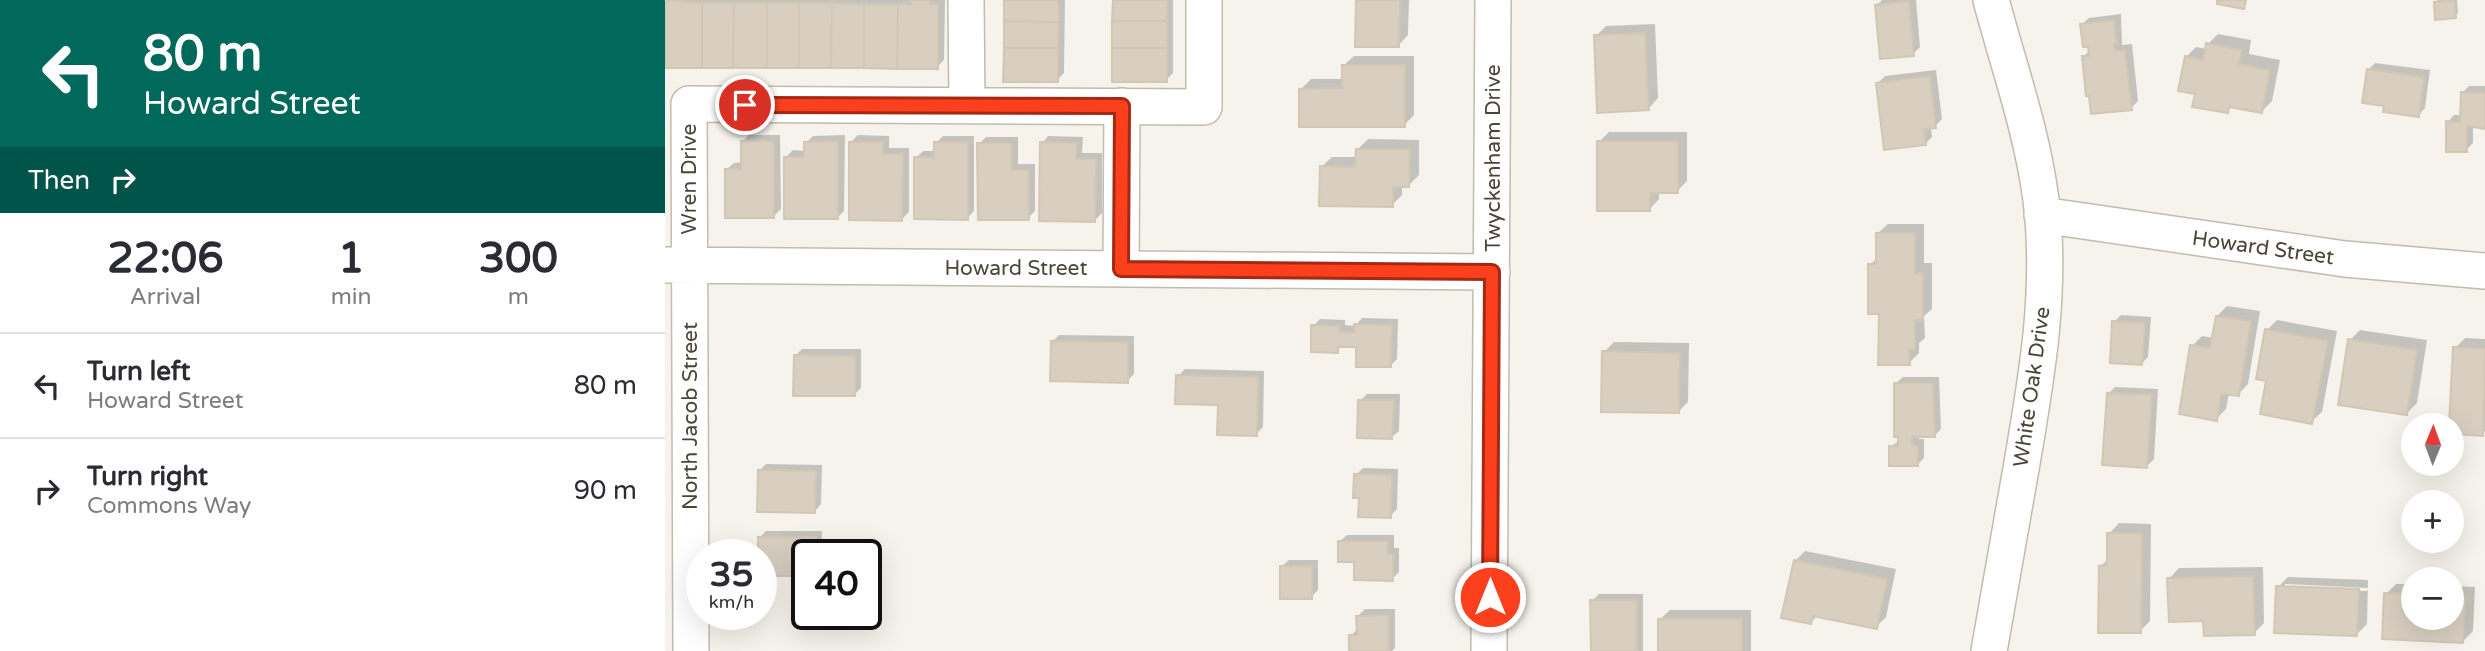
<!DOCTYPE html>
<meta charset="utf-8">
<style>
:root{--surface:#fff;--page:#f7f7f7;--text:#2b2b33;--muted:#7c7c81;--line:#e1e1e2}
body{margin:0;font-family:"Varela Round",sans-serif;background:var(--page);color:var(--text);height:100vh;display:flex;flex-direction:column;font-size:26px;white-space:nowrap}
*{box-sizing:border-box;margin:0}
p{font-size:23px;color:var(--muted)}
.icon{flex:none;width:38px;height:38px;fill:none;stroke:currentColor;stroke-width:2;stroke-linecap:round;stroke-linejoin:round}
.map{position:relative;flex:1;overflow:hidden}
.sheet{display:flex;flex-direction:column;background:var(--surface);width:665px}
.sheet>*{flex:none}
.top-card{background:#00695c;color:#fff;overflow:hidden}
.needle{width:46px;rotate:1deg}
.controls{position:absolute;left:1736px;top:413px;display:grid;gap:14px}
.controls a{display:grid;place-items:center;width:63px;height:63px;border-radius:50%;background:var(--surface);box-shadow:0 7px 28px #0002;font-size:35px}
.speed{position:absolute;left:21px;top:539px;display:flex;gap:14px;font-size:35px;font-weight:700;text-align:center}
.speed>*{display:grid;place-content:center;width:91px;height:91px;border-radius:50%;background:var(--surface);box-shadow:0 7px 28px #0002;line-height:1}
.speed small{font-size:18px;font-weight:400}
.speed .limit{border:4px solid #111;border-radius:10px;background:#fff;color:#111}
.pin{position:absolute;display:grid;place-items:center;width:60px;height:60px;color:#fff;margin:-30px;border:4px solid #fff;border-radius:50%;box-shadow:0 2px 7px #0007}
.me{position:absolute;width:77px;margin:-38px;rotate:0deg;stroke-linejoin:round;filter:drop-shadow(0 0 5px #0008)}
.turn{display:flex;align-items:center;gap:24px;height:147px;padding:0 28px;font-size:32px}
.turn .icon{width:91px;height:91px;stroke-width:2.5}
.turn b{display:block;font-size:49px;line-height:60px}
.then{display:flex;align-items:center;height:66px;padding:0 28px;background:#0003;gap:14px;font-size:26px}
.eta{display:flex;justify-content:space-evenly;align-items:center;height:119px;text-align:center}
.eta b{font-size:42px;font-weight:700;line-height:49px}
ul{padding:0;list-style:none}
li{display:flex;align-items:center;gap:21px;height:105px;padding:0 28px;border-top:2px solid var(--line)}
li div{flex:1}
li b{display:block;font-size:26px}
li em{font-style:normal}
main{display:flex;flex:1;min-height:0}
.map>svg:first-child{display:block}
.shadow{fill:#0003;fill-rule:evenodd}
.building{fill:#d8cfc1;stroke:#d3c7b4;stroke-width:2}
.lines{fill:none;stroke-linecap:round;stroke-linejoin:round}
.minor-casing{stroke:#c2bbae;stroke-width:38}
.minor{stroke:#fff;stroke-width:35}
.route-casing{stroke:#a42913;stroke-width:18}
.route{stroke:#fc3f1d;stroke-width:12}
.labels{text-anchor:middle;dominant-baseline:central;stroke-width:6;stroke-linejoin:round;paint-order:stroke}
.street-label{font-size:21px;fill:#4b4439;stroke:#fff}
</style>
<main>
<section class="sheet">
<div class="top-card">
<div class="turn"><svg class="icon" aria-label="left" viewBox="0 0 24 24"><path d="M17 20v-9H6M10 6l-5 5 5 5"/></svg><div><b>80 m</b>Howard Street</div></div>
<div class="then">Then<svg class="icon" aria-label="right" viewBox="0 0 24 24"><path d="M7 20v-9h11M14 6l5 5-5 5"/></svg></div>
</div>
<div class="eta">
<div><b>22:06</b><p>Arrival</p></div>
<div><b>1</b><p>min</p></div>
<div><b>300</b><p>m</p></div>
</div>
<ul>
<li><svg class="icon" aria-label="left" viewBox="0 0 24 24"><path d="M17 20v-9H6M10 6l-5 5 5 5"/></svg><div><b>Turn left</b><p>Howard Street</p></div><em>80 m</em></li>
<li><svg class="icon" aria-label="right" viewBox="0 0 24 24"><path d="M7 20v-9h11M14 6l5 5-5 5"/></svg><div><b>Turn right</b><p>Commons Way</p></div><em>90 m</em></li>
</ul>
</section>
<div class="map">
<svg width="1820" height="651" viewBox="0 0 1820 651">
<rect width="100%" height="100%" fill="#f6f3ec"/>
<path class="shadow" d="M1,0H280L279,60L272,67L0,66Z
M341,0H400L399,73L392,80Z
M449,0H508V73L501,80Z
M693,0H744L743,35L733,46Z
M1217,0H1251L1255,47L1248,54L1212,5Z
M1773,0H1792L1793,13L1790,16L1771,2Z
M1456,14L1457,45L1467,44L1473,101L1466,108L1418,57L1425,50L1417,24L1424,18Z
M990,24L993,98L983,109L931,36L941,26Z
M1553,34L1586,40L1584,54L1615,60L1607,101L1597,111L1567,106L1562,111L1532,92L1521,57L1531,47L1542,49L1543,44Z
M689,56H749V115L739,125L636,89L646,79H678V66Z
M1710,63L1765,70L1760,108L1753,115L1721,104L1703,70Z
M1271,70L1277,119L1270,126L1266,127L1267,137L1260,144L1213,83L1220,76Z
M1804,86H1820V126L1808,127V143L1801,150L1783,122L1789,115H1797V93Z
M944,132H1022V181L1012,191H994V199L984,210L934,142Z
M84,135H115L116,209L109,216L62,169L69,163L78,162L77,142Z
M180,135L179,211L172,218L121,157L128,150L141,151V143L148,136Z
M193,135L224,136V148H244V212L237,219L186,142Z
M278,136H309V211L302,218L251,158L258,151H271V143Z
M383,136L418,137L417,153H437V213L430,220L377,143Z
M321,137H353V164H370V211L363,218L314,144Z
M703,139L754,140V175L744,185H737V195L727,205L656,167L667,157H692L693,149Z
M1223,224H1259V263H1267V309L1259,316L1260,338L1254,343V353L1244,363L1215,313L1205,265L1213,257L1212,234Z
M1562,306L1595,311L1583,384L1573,394L1564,393L1561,409L1551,419L1527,346L1537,336L1549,338L1552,316Z
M1456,315L1486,317L1483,357L1476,364L1449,322Z
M697,318L733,319L732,359L725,366L693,346L678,345L672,351L648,326L655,319L680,320V325L690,326Z
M1612,320L1672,331L1657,412L1646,422L1604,379L1602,330Z
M1695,330L1762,340L1752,403L1742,413L1685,340Z
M394,335L469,336V374L462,381L388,341Z
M1800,338L1820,339V431L1817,434L1787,432L1785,425L1790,348Z
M949,342L1024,343L1023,402L1013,412L939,352Z
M137,349H196V388L189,395L130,356Z
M520,369L599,371L598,427L591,434L554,403L513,376Z
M1238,377H1274L1276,429L1269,436H1254V439H1259V458L1252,465L1225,447L1235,440L1231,383Z
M1450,387L1493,389L1489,459L1482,466L1443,394Z
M702,394H735L734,431L727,437L695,401Z
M101,464L157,465L156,504L150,511L94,471Z
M698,468L733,469L732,509L725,516L691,475Z
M1454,523L1486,524L1485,621L1475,631L1435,567L1444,558V534Z
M101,531H157L156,555H96L95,537Z
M682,535H729V548H734V572L727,579L691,561L675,541Z
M1140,551L1231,569L1221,617L1211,627L1153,615L1146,622L1130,561Z
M624,560H653V590L646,597L617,566Z
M1598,567L1599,623L1589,633L1540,619L1504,579L1514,568Z
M1623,577L1703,580L1702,624L1692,634L1613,587ZM1620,584L1703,588L1702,591L1620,588Z
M1731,584H1748V618H1787V586L1810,587L1808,631L1798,641L1719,637L1721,594Z
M934,594H978V651H927V601Z
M700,609H730V648L727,651H686V636L693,628V616Z
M1005,610H1086V651H995L994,620Z"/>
<path class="building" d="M3,0L37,3V68H0V2H3Z
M246,0H265V4H273V69H232L233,4H246Z
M339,0H393L394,22L339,21Z
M448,0H502V21H447Z
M691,0H735L734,47H690Z
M1552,0H1581L1579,9L1552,4Z
M1789,0L1791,18L1770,20L1769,2Z
M1244,1L1249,56L1215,59L1210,5Z
M37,3H69L68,68H37Z
M69,3H102V68H68Z
M102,3H134V68H102Z
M134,3H167L166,68H134Z
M167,3L199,4V68H166Z
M199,4H233L232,69L199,68Z
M1449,20L1452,44H1449L1450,51L1460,50L1467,110L1426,114L1424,96H1421L1417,56H1424L1423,47H1418L1415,24Z
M339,21L394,22L393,48H339Z
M447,21H502V48H447Z
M980,33L984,110L932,113L929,35Z
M1541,43L1577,50L1574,64L1605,70L1597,113L1564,107L1563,113L1527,107L1530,94L1513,91L1520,56L1538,60Z
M339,48H393V82H338Z
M447,48H502V82H447Z
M677,65H740V127H634V89L677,88Z
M1702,69L1759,77L1754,117L1718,112L1719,106L1697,103Z
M1265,76L1271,128L1259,129L1261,145L1219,150L1211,83Z
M1796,92L1820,93V129L1802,126V152H1781V121L1795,122Z
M76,141H109V218H60V169H76Z
M173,141V219H119V157H139V142Z
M932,141H1013V193H985V211H932Z
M184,142H218V154H238L237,221L184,220Z
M269,142H303V220L249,219V157H269Z
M375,142L412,143L411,159H431L430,222L374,221Z
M312,143H347V170H364V220H313Z
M691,149H745L744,187H728V207L654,206L655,166L690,167Z
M1211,233H1250V273H1258V320H1250V350L1244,349L1245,365H1213L1214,314H1203V264H1211Z
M1551,316L1586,321L1574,396L1556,394L1552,421L1514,414L1525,345L1545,348Z
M1447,321L1480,323L1477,365L1445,363Z
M689,324L727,325L726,367H691V347H673V353L646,352V325L674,326V332H689Z
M1600,329L1663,341L1647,424L1595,414L1601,381L1591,379Z
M1683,339L1752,350L1742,415L1673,405Z
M386,341L463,342V383L385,381Z
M1788,347L1820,349L1818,436L1787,434V425H1784Z
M937,351L1015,353L1014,413L936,412Z
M129,355L190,356V396H128Z
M511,375L593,377L592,436L552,435L553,405L510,404Z
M1229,383H1268L1270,437H1247V445L1253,446V466H1224V446H1233V437H1229Z
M1442,393L1487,395L1482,468L1437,465Z
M693,400H729L727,439L692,438Z
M93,470L151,471L150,513L92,512Z
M689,474L727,475L726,518L693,517L694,498H688Z
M1442,533H1477L1476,633H1433L1434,566L1442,565Z
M93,537H151L150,555H142V576H96V555H93Z
M673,541H723V554H728V581L689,580V562H673Z
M1129,560L1222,579L1212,629L1148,616L1146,624L1116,618Z
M615,566H647V599H615Z
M1588,576L1590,635L1539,636L1538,621L1504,622L1502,578Z
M1611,586L1694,589L1692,636L1609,633Z
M1719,593L1748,594V618H1787V596L1801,597L1798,643L1717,639Z
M925,600H972V651H926Z
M724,615V651H684V635H692L691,616Z
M993,619H1077V651H993Z"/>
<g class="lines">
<defs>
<path id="minor" d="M301,0L302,105
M1377,215L1680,259L1820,271
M0,265L827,272
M456,269L457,106
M26,651L24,104L539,107V0
M824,651L828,0
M1324,651C1335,588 1346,526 1357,463C1372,376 1387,289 1376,200C1367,131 1344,67 1326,0"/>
</defs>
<use href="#minor" class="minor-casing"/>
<use href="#minor" class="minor"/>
</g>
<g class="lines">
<defs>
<path id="route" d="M80,105L457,106L456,269L827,272L825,597"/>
</defs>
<use href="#route" class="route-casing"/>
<use href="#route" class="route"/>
</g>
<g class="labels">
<g class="street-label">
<text transform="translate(828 158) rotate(-90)">Twyckenham Drive</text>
<text transform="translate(24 179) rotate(-90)">Wren Drive</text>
<text transform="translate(1598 248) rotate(8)">Howard Street</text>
<text x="351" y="268">Howard Street</text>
<text transform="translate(1367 387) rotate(-82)">White Oak Drive</text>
<text transform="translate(25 416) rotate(-90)">North Jacob Street</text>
</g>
</g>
</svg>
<div class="controls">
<a><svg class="needle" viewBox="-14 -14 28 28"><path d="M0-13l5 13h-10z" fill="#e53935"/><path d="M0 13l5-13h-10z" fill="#7c7c81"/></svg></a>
<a>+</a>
<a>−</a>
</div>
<div class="speed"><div>35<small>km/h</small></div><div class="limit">40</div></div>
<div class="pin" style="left:80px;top:105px;background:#d93025"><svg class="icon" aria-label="arrive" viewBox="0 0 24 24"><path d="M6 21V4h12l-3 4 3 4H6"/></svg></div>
<svg class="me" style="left:825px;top:597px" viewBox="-20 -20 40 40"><circle r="17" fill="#fc3f1d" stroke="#fff" stroke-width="3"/><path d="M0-11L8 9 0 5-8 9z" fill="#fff"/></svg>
</div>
</main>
